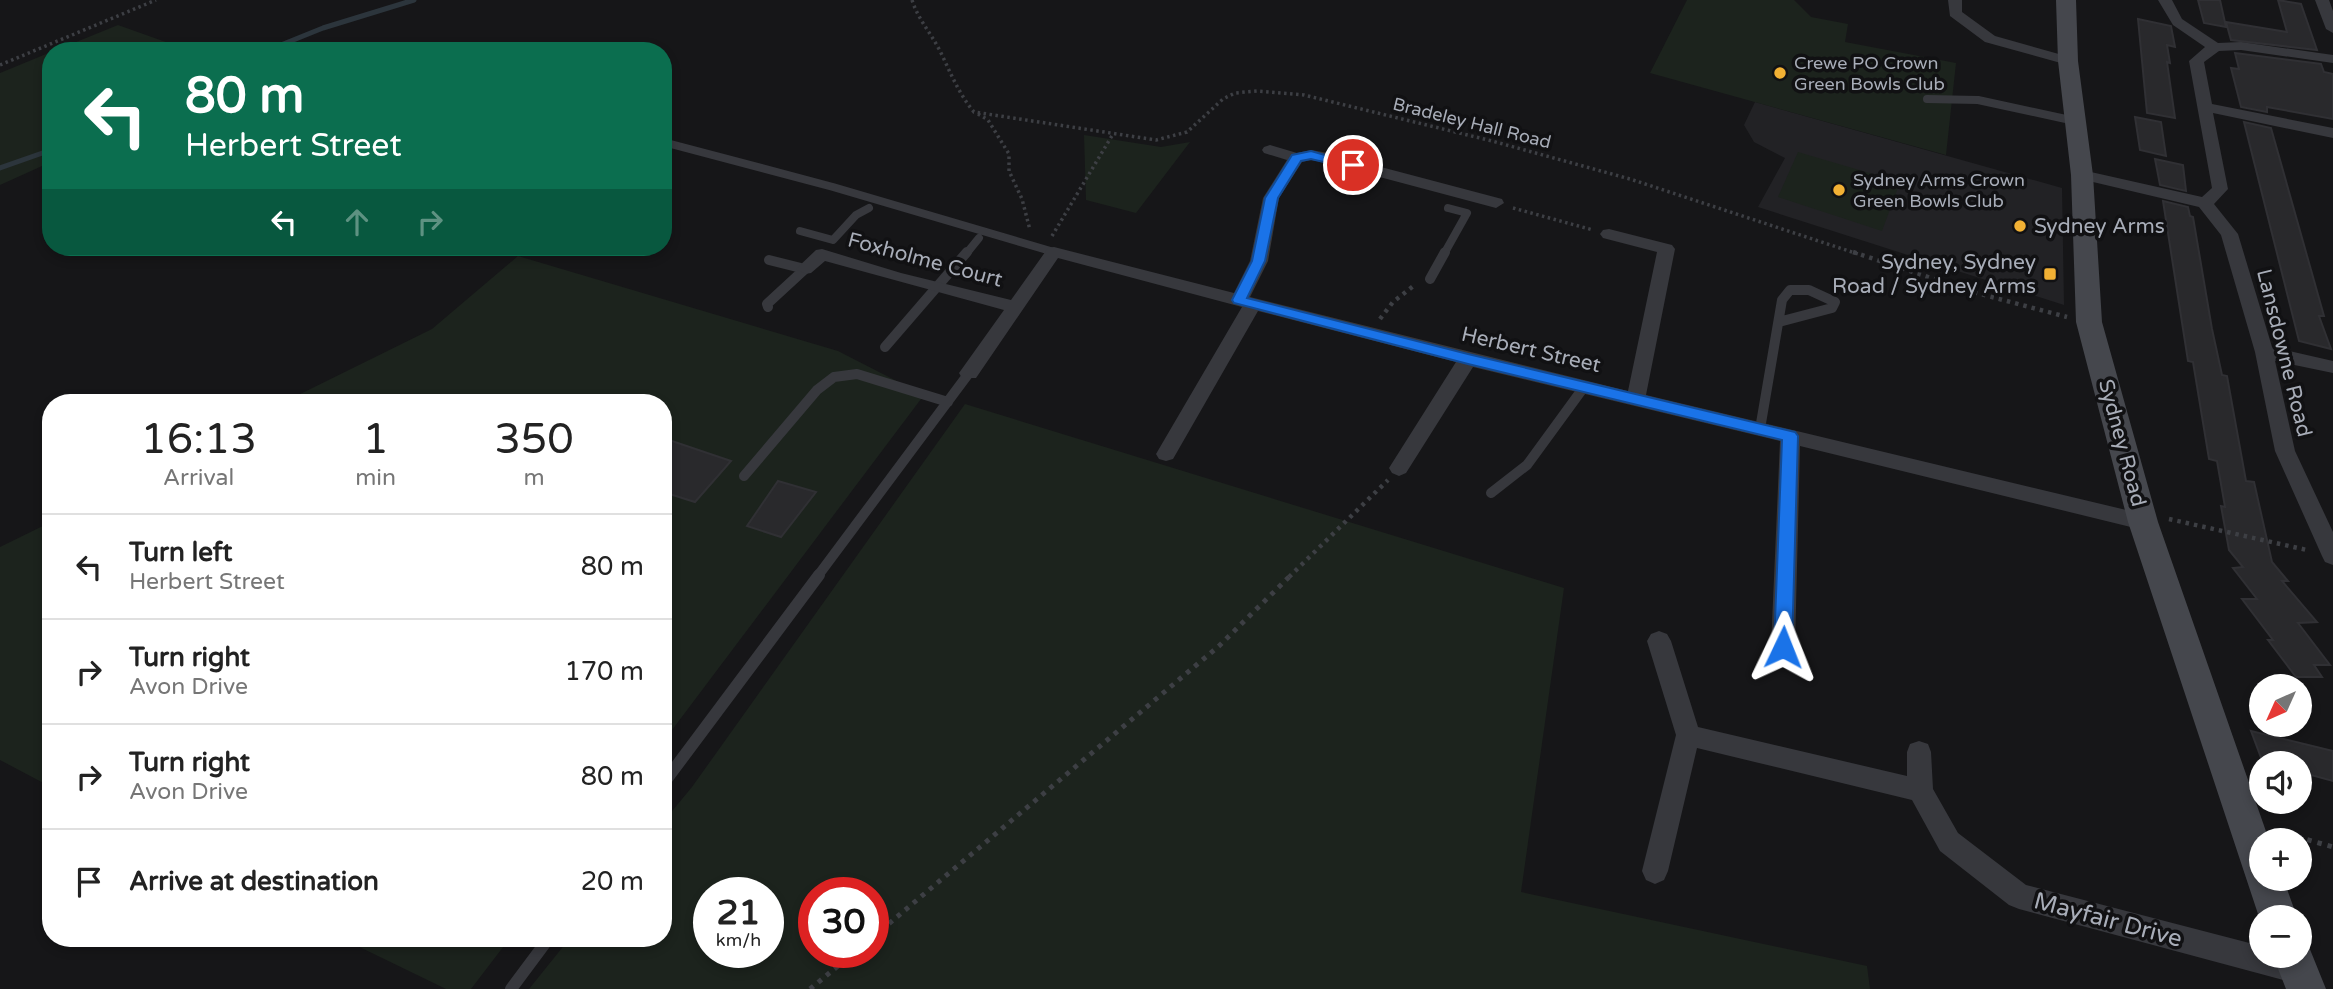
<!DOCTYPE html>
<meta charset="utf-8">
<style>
:root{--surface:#fff;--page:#f6f6f6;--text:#222;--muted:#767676;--line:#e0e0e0}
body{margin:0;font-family:"Varela Round",sans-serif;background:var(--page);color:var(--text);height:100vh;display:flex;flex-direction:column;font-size:26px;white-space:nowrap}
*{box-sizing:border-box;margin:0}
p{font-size:23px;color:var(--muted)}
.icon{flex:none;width:38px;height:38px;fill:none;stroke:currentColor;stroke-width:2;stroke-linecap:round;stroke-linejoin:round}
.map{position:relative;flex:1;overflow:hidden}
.side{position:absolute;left:42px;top:394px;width:630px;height:553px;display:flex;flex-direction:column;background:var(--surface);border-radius:28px;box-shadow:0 4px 10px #0003}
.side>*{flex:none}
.hud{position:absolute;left:42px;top:42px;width:630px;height:214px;border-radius:28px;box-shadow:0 4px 10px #0003;background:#0b6e4f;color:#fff;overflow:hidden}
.needle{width:46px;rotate:225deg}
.buttons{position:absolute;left:2249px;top:674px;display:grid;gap:14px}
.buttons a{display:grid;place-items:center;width:63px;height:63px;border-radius:50%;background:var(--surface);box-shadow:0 4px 10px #0003;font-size:35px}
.speed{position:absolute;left:693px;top:877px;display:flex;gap:14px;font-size:35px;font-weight:700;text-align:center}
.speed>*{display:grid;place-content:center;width:91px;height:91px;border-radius:50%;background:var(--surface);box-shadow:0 4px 10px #0003;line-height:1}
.speed small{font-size:18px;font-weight:400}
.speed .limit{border:10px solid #d22;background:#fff;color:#111}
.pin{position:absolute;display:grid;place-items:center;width:60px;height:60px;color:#fff;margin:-30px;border:4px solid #fff;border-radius:50%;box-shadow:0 2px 7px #0007}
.me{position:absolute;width:77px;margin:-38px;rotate:2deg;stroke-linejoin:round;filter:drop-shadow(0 0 5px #0008)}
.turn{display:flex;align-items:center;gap:24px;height:147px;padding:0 28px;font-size:32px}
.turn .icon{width:91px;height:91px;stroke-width:2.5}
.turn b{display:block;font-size:49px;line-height:60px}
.lanes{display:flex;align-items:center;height:66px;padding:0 28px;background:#0003;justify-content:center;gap:35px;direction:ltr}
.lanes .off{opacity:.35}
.eta{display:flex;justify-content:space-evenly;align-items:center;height:119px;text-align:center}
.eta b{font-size:42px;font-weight:600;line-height:49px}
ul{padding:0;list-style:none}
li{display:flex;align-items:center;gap:21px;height:105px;padding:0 28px;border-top:2px solid var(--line)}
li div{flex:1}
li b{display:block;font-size:26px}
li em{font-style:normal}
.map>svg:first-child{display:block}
.built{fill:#222225}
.green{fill:#1c231d;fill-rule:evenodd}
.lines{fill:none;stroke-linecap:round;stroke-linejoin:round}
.stream{stroke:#2c353c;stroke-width:5}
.building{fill:#29292c;stroke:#303034;stroke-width:2}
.path-far2{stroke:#3d3f44;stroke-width:3.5;stroke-dasharray:2.5 3.5;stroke-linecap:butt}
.path-far1{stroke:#3d3f44;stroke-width:4.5;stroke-dasharray:3.5 5;stroke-linecap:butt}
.path{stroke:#3d3f44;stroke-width:5;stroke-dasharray:4.5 6;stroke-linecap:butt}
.lane-far2{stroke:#37383d;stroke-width:8}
.lane-far1{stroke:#37383d;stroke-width:10}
.lane{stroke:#37383d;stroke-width:12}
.street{fill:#37383d;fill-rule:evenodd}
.secondary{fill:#45474d;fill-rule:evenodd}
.route{fill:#1a73e8;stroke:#114b97;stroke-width:2}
.poi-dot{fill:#f2b134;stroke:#111113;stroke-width:2.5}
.labels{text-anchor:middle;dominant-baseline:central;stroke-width:7;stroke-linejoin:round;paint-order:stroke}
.far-poi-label{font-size:18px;fill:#a8adb8;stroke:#111113;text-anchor:start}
.far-street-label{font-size:18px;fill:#a8adb8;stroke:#111113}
.poi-label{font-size:21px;fill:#a8adb8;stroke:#111113;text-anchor:start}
.street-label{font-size:21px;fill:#a8adb8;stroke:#111113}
.near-street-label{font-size:24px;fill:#a8adb8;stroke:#111113}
</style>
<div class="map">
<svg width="2333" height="989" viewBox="0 0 2333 989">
<rect width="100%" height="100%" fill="#161618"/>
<path class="built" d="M1755,102L2062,188L2064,305L1758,207L1785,158L1754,142L1744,125Z"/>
<path class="green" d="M1687,0H1794L1811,17L1848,24L1845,42L1956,63L1946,155L1650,73Z
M118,25L191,51H54Z
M51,52V162L0,185V73Z
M1084,135L1161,147L1190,142L1136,213L1086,200Z
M1798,152L1900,182L1882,231L1778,197Z
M518,256L838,351L924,395L663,742V402H284L432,329Z
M965,404L1564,588L1521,892L1867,966L1870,989H529L570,938H663V822L692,787ZM709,892H768V952H709ZM873,892V952H814V892Z
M51,522V787L0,760V547Z
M341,938H510L471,989H446Z"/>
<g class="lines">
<path class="stream" d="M266,51L323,28L414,0
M0,168L51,150"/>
</g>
<path class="building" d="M2198,0H2220L2226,27L2204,23Z
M2278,0L2301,4L2317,50L2231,40L2226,22L2287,32Z
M2138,19L2171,26L2175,47L2167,45L2170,63L2167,62L2175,118L2147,113Z
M2235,53L2321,64L2324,72L2333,74V119L2267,107V112L2241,107L2231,68L2239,69Z
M2135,117L2161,122L2166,156L2140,150Z
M2244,122L2271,128L2324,316H2319L2331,349L2299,341Z
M2155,159L2183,165L2186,191L2160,185Z
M2163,201L2188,207L2190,216L2193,217L2212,329L2222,375L2227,376L2246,481L2254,482L2272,562L2288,581H2282L2317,622L2298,623L2330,665H2314L2322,677H2296L2268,640H2273L2242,599H2257L2233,568L2243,567L2229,550L2221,506L2225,507L2217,461L2209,459L2193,362L2188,361Z
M663,438L731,461L695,502L663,492Z
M778,481L816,492L781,537L747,526Z
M2251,731L2333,751V781L2300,772V763H2263Z"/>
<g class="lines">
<path class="path-far2" d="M912,0C918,19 930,32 939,49C950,71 958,93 974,112L1156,140L1187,132L1223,99L1235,93L1257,91L1304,95L1492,141L1630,179L1858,254
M0,65L156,0
M978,114L988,120L1009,154V171L1022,199L1030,230
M1513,208L1593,230
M1052,236L1113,134"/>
<path class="path-far1" d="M1853,252L1973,292L2067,317
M1380,319L1393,302L1416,284
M2169,519L2307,550
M1289,577L1388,480"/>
<path class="path" d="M2277,831L2333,847
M873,937L1219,646L1291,575
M810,989L855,952"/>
<path class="lane-far2" d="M1927,99L1978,100L2075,121
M663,142L833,187L1054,252
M800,231L833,240L856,215L869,208
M966,254L979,238
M1444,254L1467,213L1448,208"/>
<path class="lane-far1" d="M769,260L805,269
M1430,279L1445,252
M768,307L767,304L805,269
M885,347L967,252
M1760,429L1782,300L1790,290H1809L1835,302L1832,308L1779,322
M744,476L817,390L834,377L857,374L948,402
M1491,493L1527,465L1584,387
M817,577L969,373"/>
<path class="lane" d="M663,784L819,575
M511,989L549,938"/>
<path class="street" d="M1948,0H1962V12L1995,36L2073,58L2075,61L2068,65L1985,42L1950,16Z
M2158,0H2172L2182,19L2218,43L2241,42L2333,55V63L2241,50L2219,51L2204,62L2212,104L2333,128V138L2213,113L2228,189L2214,204L2238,234L2272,347L2333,361V373L2275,361L2295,451L2333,532V565L2325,562L2322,556L2275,451L2255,352L2221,235L2199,207L2076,178L2074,175L2082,170L2202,197L2212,188L2189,61L2205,47L2173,25Z
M2315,0H2329L2333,11V33L2326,29Z
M1270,145L1297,153L1311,150L1328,153L1502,199L1504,203L1496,208L1327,163L1311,160L1302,162L1279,198L1268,261L1250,297L1628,391L1657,252L1603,238L1600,234L1603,230L1609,229L1672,245L1675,249L1646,395L2143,514L2151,516L2154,522L2151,528L2143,530L1800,446L1795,647L1791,654L1783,657L1775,654L1771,647L1780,441L1473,367L1406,473L1399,476L1392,473L1389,468L1456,362L1258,311L1173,459L1166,461L1159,459L1156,454L1242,307L1058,258L976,378H962L959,373L1004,310L825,261L811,273L805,274L796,269L816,250L822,249L901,273L1011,300L1048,248L1054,247L1234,293L1250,261L1263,198L1287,160L1264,153L1262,150L1264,147Z
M1659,631L1667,634L1671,641L1698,727L1907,776V752L1910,744L1919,741L1928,744L1931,752L1933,789L1958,833L2026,885L2261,946V956H2296L2308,960L2312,970L2308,980L2298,984L2019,909L2009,905L1940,851L1912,800L1697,748L1668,871L1664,880L1655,884L1646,880L1642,871L1676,735L1647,641L1651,634Z"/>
<path class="secondary" d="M2056,0H2076L2078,61L2093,175L2102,322L2158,522L2269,840H2261V878H2283L2297,917H2261V923L2128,522L2076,322L2071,175L2058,61Z
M2300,939L2307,942L2326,989H2286L2273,956H2300Z"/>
</g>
<path class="route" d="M1311,151L1360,165L1353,169L1311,159L1301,161L1278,198L1265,261L1247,298L1468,354L1795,432L1798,436L1792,647L1789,652L1783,654L1777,652L1774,647L1782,440L1468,364L1234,303L1232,300L1252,261L1265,198L1292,155Z"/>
<g class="poi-dot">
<circle cx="1780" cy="73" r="7"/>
<circle cx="1839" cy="190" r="7"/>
<circle cx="2020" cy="226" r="7"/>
<rect x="2043" y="267" width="14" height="14" rx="3.5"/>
</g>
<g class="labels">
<g class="far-poi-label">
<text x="1794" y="63">Crewe PO Crown<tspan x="1794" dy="21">Green Bowls Club</tspan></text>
<text x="1853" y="180">Sydney Arms Crown<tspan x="1853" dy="21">Green Bowls Club</tspan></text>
</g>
<g class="far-street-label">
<text transform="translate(1472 123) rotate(14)">Bradeley Hall Road</text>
</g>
<g class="poi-label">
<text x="2034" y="226">Sydney Arms</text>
<text x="2036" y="262" text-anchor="end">Sydney, Sydney<tspan x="2036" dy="24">Road / Sydney Arms</tspan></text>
</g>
<g class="street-label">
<text transform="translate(925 260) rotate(15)">Foxholme Court</text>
<text transform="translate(1531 350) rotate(13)">Herbert Street</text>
<text transform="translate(2284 353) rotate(76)">Lansdowne Road</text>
<text transform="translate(2122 443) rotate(75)">Sydney Road</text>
</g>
<g class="near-street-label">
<text transform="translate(2108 920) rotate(15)">Mayfair Drive</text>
</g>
</g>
</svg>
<div class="buttons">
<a><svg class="needle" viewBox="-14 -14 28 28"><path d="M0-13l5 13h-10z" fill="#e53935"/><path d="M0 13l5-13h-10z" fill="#767676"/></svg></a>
<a><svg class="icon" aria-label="sound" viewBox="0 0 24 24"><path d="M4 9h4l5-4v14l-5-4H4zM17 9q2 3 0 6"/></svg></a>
<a>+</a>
<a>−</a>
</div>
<div class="speed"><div>21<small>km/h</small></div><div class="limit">30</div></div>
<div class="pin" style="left:1353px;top:165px;background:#d93025"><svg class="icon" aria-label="arrive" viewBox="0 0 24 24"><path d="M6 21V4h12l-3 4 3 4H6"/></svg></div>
<svg class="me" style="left:1783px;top:647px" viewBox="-20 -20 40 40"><path d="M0-17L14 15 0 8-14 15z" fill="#1a73e8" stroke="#fff" stroke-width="4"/></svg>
<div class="hud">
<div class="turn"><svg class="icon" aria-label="left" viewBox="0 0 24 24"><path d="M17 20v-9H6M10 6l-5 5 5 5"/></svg><div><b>80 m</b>Herbert Street</div></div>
<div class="lanes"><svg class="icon" aria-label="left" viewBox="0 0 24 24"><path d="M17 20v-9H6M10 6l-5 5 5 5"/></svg><svg class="icon off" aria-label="ahead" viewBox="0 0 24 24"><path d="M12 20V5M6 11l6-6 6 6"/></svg><svg class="icon off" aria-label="right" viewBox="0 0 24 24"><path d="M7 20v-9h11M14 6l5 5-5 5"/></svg></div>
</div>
<section class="side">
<div class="eta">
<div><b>16:13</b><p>Arrival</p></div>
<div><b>1</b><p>min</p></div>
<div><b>350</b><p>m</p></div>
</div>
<ul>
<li><svg class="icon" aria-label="left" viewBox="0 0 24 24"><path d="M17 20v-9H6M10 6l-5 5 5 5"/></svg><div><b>Turn left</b><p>Herbert Street</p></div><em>80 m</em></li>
<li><svg class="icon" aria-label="right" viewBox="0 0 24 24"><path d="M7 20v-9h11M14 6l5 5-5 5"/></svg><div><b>Turn right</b><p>Avon Drive</p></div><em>170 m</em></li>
<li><svg class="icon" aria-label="right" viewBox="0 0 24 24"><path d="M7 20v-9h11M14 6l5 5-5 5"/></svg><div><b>Turn right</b><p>Avon Drive</p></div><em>80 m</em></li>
<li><svg class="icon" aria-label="arrive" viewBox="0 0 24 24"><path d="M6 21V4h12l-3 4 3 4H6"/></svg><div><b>Arrive at destination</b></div><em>20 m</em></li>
</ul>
</section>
</div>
